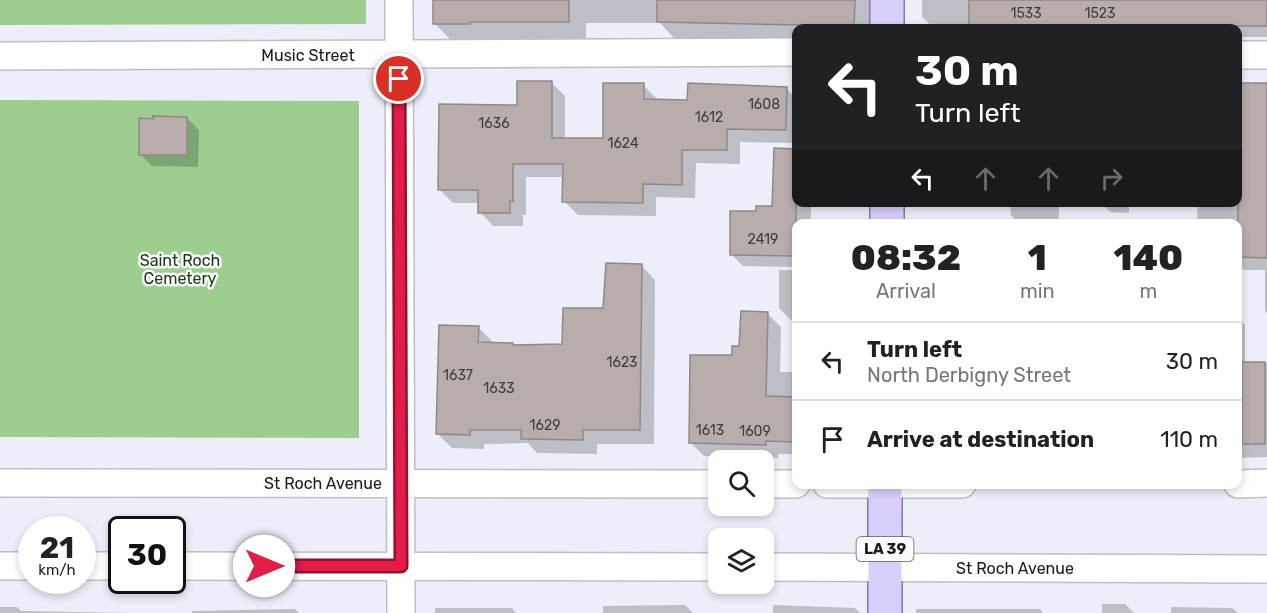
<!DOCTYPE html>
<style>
:root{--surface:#fff;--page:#f2f2f2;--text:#222;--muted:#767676;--line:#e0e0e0}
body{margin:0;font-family:Rubik,sans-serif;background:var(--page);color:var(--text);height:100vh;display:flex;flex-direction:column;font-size:22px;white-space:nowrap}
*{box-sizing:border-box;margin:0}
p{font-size:20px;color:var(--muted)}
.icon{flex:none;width:33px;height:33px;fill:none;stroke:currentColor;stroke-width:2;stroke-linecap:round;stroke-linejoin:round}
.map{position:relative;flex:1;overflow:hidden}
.side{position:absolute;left:792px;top:219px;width:450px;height:270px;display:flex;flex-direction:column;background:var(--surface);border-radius:12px;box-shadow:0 3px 9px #0003}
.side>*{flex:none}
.hud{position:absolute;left:792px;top:24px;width:450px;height:183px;border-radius:12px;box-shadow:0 3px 9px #0003;background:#202124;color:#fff;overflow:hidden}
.fabs{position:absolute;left:708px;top:450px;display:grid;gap:12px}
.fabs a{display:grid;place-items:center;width:66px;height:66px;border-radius:12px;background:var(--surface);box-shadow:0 3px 9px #0003;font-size:30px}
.speed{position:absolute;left:18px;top:516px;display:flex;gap:12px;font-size:30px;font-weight:700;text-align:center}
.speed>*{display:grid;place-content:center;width:78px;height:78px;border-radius:50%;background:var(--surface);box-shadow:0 3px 9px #0003;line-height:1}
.speed small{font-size:15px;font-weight:400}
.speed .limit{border:3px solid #111;border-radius:9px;background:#fff;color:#111}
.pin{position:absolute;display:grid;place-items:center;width:51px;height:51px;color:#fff;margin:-26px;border:3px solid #fff;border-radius:50%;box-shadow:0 2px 6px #0007}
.me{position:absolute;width:66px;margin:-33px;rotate:90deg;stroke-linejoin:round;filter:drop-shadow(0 0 4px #0008)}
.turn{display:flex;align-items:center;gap:21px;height:126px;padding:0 24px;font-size:27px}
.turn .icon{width:78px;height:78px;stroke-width:2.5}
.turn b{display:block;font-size:42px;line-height:51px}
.lanes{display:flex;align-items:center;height:57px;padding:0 24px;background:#0003;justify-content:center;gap:30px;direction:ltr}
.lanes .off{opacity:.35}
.eta{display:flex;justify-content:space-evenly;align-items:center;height:102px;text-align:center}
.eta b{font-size:36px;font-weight:800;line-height:42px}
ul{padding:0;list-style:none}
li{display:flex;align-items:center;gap:18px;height:78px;padding:0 24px;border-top:2px solid var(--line)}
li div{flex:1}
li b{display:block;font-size:22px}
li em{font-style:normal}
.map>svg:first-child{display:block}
.green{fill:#9dce90}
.shadow{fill:#0003}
.building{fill:#b7adab;stroke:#928886;stroke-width:1.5}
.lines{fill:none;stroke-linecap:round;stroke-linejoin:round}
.minor-casing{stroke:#bcbfc7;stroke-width:30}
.primary-casing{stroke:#8679aa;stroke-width:36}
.minor{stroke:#fff;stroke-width:27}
.primary{stroke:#dacefa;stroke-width:33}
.route-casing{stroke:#92132f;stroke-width:15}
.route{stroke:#e11d48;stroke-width:10}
.labels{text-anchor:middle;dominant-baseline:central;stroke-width:5;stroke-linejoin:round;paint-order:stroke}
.number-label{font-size:14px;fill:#403e40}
.shield{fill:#fcfcfe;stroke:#5c5d60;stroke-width:1.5}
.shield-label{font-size:15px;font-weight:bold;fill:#18191c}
.street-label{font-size:16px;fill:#18191c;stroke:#fcfcfe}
.park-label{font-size:16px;fill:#18380e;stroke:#fcfcfe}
</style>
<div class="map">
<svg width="1267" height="613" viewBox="0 0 1267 613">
<rect width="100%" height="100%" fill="#eceff8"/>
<path class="green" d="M0,0H366V24L0,25Z
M0,100L359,101V438L0,437Z"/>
<path class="shadow" d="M435,0H872L871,28H796V41L676,40L660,23H586V39L452,41L435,24Z
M922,0H1267V37H1238V28H934L922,17Z
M551,82L565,96V140L604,139L643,85L657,99V101L689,102L787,89L796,99V143L740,142V164L696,163L695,198L656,197V216L578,215L564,201V177H526V215H523V226H493L480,212V203H453L439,189L518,106Z
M1238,83L1267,84V313L1265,311V270H1244L1238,263V224H1203L1197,218L1198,202H1238Z
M187,118L199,130L198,167L152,166L140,154Z
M775,150L796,151V202H811V224H796V267L743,266L731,254L758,213L773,208Z
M1010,202H1059V224H1019L1011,215Z
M1100,202H1129V213L1110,212Z
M641,265L655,280L654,444H597V454L537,453L528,443L484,444V449L452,448L438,434L478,327L492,341V344H513L515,346L564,345L605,310Z
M779,270H796V320H791L779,308Z
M767,313L781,327L780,372H796V454H778V458L704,456L691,443L733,356Z
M1238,317L1245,325V363H1267V457L1238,458Z
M1102,604H1125L1134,613H1102Z
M685,605L693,613H603V606Z
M773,605L855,608L860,613H773Z
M0,607H17L21,611L135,613H0Z
M1171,607L1232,608L1238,613H1171Z
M435,608H512L516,613H435Z
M295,609L299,613H192V611Z
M916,609H1040L1043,613H916Z"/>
<path class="building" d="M433,0H569V22H470V24H433Z
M657,0H855L854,26L657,22Z
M969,0H1267V26H969Z
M517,81H552V138H603V83H644V99L687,100L688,83L787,87L786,130L727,129V150H682V185L643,184V203L562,202L563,164H513V201H510V213H478V190H438L439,104L517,105Z
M1238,83H1267V258L1238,257Z
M153,116L187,117V155H139V118L153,119Z
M774,148L796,149V256L730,255V211H756V206H772Z
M606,263L642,264L640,430H583V440L521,439V430H470V435L436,434L439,325L479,326L478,342L513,343V345L562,344L563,308H603Z
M741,311L768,312L766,396L796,397V442L766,441V445L689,443L690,355H732V346H739Z
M1242,362H1265V444H1242Z"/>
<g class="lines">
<defs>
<path id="minor" d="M399,0L401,613
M1238,55H1267
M0,56L796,52
M0,483L718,484
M764,484H796
M827,484H962
M1238,484L1267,483
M0,566H32
M82,566H122
M172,566L718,567
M764,567L1267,569"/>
<path id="primary" d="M887,0V28
M887,224V202
M885,613V484"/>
</defs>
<use href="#minor" class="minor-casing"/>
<use href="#primary" class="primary-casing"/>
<use href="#minor" class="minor"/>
<use href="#primary" class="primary"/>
</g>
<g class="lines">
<defs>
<path id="route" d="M264,566H401L399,79"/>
</defs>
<use href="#route" class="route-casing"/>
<use href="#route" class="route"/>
</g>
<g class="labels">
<g class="number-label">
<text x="1026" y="13">1533</text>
<text x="1100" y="13">1523</text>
<text x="764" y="104">1608</text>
<text x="709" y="117">1612</text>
<text x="494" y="123">1636</text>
<text x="623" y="143">1624</text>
<text x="763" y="239">2419</text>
<text x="622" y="362">1623</text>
<text x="458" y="375">1637</text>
<text x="499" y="388">1633</text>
<text x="545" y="425">1629</text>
<text x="710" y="430">1613</text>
<text x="755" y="431">1609</text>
</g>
<rect class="shield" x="856.5" y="537" width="57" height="24" rx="4.5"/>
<g class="shield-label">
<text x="885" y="549">LA 39</text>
</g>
<g class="street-label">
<text x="308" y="55">Music Street</text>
<text x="323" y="483">St Roch Avenue</text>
<text x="1015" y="568">St Roch Avenue</text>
</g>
<g class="park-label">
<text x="180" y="260">Saint Roch<tspan x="180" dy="18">Cemetery</tspan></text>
</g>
</g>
</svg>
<div class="fabs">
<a><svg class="icon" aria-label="search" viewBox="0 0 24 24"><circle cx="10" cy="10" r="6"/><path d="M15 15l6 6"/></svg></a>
<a><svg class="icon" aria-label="layers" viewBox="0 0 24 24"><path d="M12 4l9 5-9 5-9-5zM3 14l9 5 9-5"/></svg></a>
</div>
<div class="speed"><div>21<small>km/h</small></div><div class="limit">30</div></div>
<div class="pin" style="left:399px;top:79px;background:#d93025"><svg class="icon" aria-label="arrive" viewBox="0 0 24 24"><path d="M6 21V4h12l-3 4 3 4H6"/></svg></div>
<svg class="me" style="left:264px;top:566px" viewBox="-20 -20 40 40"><circle r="19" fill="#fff"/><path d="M0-13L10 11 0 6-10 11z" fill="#e11d48"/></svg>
<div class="hud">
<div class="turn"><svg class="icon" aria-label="left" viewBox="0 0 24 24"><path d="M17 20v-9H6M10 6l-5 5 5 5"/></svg><div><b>30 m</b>Turn left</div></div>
<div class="lanes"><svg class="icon" aria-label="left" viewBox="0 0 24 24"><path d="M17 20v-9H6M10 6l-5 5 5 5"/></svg><svg class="icon off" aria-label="ahead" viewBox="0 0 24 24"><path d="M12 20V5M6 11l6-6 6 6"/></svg><svg class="icon off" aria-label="ahead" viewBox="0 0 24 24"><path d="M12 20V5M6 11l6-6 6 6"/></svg><svg class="icon off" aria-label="right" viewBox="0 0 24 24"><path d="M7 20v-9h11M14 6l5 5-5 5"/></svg></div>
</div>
<section class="side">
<div class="eta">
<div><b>08:32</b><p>Arrival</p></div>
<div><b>1</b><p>min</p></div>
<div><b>140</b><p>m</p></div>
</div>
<ul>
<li><svg class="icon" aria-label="left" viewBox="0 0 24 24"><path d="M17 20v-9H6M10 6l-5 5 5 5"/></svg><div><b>Turn left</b><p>North Derbigny Street</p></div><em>30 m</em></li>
<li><svg class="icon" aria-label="arrive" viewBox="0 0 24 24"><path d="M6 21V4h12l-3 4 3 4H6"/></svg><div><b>Arrive at destination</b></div><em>110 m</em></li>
</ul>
</section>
</div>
